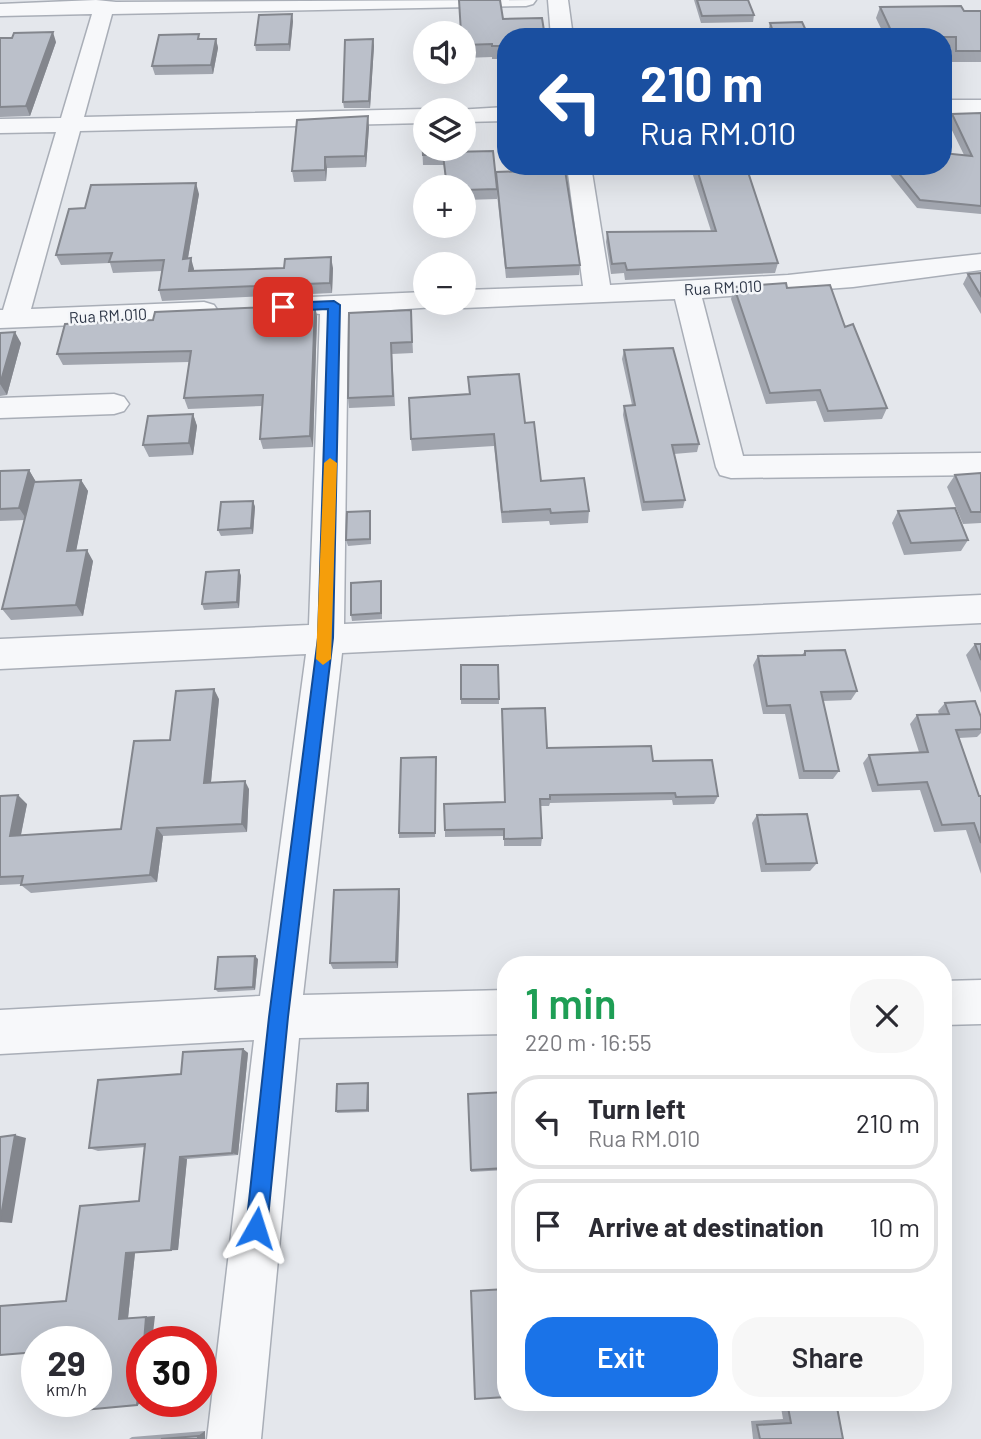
<!DOCTYPE html>
<meta charset="utf-8">
<style>
:root{--surface:#fff;--page:#f7f7f7;--text:#2b2b33;--muted:#7c7c81;--line:#e1e1e2;--accent:#1a73e8}
body{margin:0;font-family:Barlow,sans-serif;background:var(--page);color:var(--text);height:100vh;display:flex;flex-direction:column;font-size:26px;white-space:nowrap}
*{box-sizing:border-box;margin:0}
p{font-size:23px;color:var(--muted)}
.icon{flex:none;width:38px;height:38px;fill:none;stroke:currentColor;stroke-width:2;stroke-linecap:round;stroke-linejoin:round}
.map{position:relative;flex:1;overflow:hidden}
.details{position:absolute;left:497px;top:956px;width:455px;height:455px;display:flex;flex-direction:column;background:var(--surface);border-radius:28px;box-shadow:0 7px 28px #0002}
.details>*{flex:none}
.guide{position:absolute;left:497px;top:28px;width:455px;height:147px;border-radius:28px;box-shadow:0 7px 28px #0002;background:#1a4fa0;color:#fff;overflow:hidden}
.buttons{position:absolute;left:413px;top:21px;display:grid;gap:14px}
.buttons a{display:grid;place-items:center;width:63px;height:63px;border-radius:50%;background:var(--surface);box-shadow:0 7px 28px #0002;font-size:35px}
.speed{position:absolute;left:21px;top:1326px;display:flex;gap:14px;font-size:35px;font-weight:700;text-align:center}
.speed>*{display:grid;place-content:center;width:91px;height:91px;border-radius:50%;background:var(--surface);box-shadow:0 7px 28px #0002;line-height:1}
.speed small{font-size:18px;font-weight:400}
.speed .limit{border:10px solid #d22;background:#fff;color:#111}
.pin{position:absolute;display:grid;place-items:center;width:60px;height:60px;color:#fff;margin:-30px;border-radius:14px;box-shadow:0 4px 10px #0006}
.me{position:absolute;width:77px;margin:-38px;rotate:6deg;stroke-linejoin:round;filter:drop-shadow(0 0 5px #0008)}
.turn{display:flex;align-items:center;gap:24px;height:147px;padding:0 28px;font-size:32px}
.turn .icon{width:91px;height:91px;stroke-width:2.5}
.turn b{display:block;font-size:49px;line-height:60px}
.round{display:grid;place-items:center;flex:none;width:74px;height:74px;border-radius:28px;background:var(--page)}
.headline{display:flex;align-items:center;justify-content:space-between;height:119px;padding:0 28px}
h1{font-size:42px;font-weight:600;line-height:52px;color:#1e9e55}
.primary-button{display:flex;gap:14px;margin-top:auto;padding:14px 28px}
.primary-button a{flex:1;height:80px;border-radius:28px;background:var(--accent);color:#fff;font-size:28px;font-weight:600;line-height:80px;text-align:center}
.primary-button a+a{background:var(--page);color:var(--text)}
ul{padding:0;list-style:none}
li{display:flex;align-items:center;gap:21px;height:94px;margin:0 14px 10px;padding:0 14px;border:4px solid var(--line);border-radius:28px}
li div{flex:1}
li b{display:block;font-size:26px}
li em{font-style:normal}
.map>svg:first-child{display:block}
.lines{fill:none;stroke-linecap:round;stroke-linejoin:round}
.minor-casing{stroke:#a9aeb7;stroke-width:3}
.minor{fill:#f7f8fa;fill-rule:evenodd}
.wall{fill:#a1a5ae}
.shaded-wall{fill:#83868d}
.building{fill:#bbc0ca;stroke:#83868d;stroke-width:2}
.route{fill:#1a73e8;stroke:#114b97;stroke-width:2}
.slow{fill:#f59e0b}
.labels{text-anchor:middle;dominant-baseline:central;stroke-width:5;stroke-linejoin:round;paint-order:stroke}
.far-street-label{font-size:16px;fill:#2b3445;stroke:#f4f6f9}
</style>
<div class="map">
<svg width="981" height="1439" viewBox="0 0 981 1439">
<rect width="100%" height="100%" fill="#e4e7ec"/>
<g class="lines">
<defs>
<path id="minor" d="M96,0L116,2L536,0L533,4L526,6L112,14L84,117L425,109L430,110H425V123L80,131L31,309L204,302L214,305L218,311L214,317L204,320L0,328V310H3L56,132L0,133V119L61,118L92,14L0,16V4Z
M548,0H568L573,37H551Z
M943,100H981V114H943Z
M506,107V121L464,122V110H456Z
M567,166H591L610,285L788,275L981,254V270L853,287L702,298L743,456L981,453V475L731,478L720,475L716,467L675,299L464,308L454,305L453,303H464V290L583,286Z
M425,292V303H437L435,307L348,313L344,624L981,595V623L342,653L303,995L506,990V1034L299,1038L261,1439H207L254,1040L0,1054V1010L260,996L306,654L0,669V639L309,625L320,314L301,312L297,306L301,300L311,297Z
M114,394L124,397L129,404L124,411L114,414L0,418V398Z
M981,980V1024L943,1025V981Z"/>
</defs>
<use href="#minor" class="minor-casing"/>
<use href="#minor" class="minor"/>
</g>
<path class="wall" d="M694,0H748L754,15L753,22L701,23Z
M880,7L981,11V62H952L951,48H943V37H885L876,18Z
M293,21L290,51H256L255,45Z
M770,23L809,37H769L768,33Z
M464,33L506,37V59H492V57L464,58Z
M0,38L56,42L30,116L0,117Z
M200,39H216L218,48L213,74L155,75L152,66Z
M373,39L374,46L370,108H344L343,102Z
M952,114L981,167V214L917,208L883,166H943L964,155L948,122Z
M421,121L450,152L496,179L580,265L579,275L506,278L497,194V199L464,200V187H446L444,165H423Z
M369,127L366,167L327,168L326,181L294,182L292,171Z
M690,166H746L778,263L775,273L625,280L624,273L611,274L606,242L607,232L711,231Z
M199,194L188,258L194,269V271L333,268L332,293L162,301L159,290L162,271L113,273L110,263L61,265L56,255L85,208Z
M981,273V314L963,284L968,274Z
M734,287L787,288L845,327L887,408L882,419L824,422L816,401L766,404L731,299Z
M315,305L317,317L313,447L263,449L260,439L262,406L188,409L184,398L189,362L63,365L57,354L153,320Z
M411,310L413,353L392,354L395,406L349,408L348,398Z
M0,333L21,343L7,395L0,396Z
M624,350L699,444L697,452L674,454L685,500L683,508L642,511L623,415L624,406L632,405L622,359Z
M468,377L525,423L541,481L589,511L588,523L550,525L549,521L502,523L494,446L412,451L411,439L469,394Z
M193,414L197,426L193,455L149,457L143,445Z
M29,470L36,482L81,480L88,491L76,550L93,561L83,616L11,620L2,609L25,520L0,521V471Z
M981,473V523L963,524L947,487L955,475Z
M253,501L255,507L253,534L221,536L218,530Z
M898,511L968,540L961,551L904,555L892,523Z
M371,517V544L348,546L346,540Z
M239,570L241,576L239,608L204,610L202,604Z
M382,586V619L352,621L351,615Z
M975,644H981V693L966,655Z
M805,651L857,691L851,700L823,701L839,771L833,779H799L785,714H763L753,665L758,656L802,655Z
M461,665H498L499,704H461Z
M219,699L211,782L249,789L247,832L163,836L157,882L31,893L21,885L22,884L0,885V796L27,804L21,835L121,829L170,740Z
M945,703L981,717V733L977,737L959,738L979,796H981V874L966,830L934,832L920,790L872,792L863,763L869,755L919,752L910,724L917,715L939,714L938,711Z
M547,748L653,761L718,796L714,804L673,805L672,800L550,803L549,806H540L542,838L541,846H504V836L445,837V830L505,802Z
M436,757L435,837L399,838V833Z
M757,815L817,863L810,871L761,872L752,823Z
M400,896L398,968L333,969L330,963Z
M258,959L255,990L218,992L215,989Z
M243,1049L248,1053L238,1155L187,1159L178,1250L135,1253L128,1318L155,1316L96,1342L66,1301L139,1201L145,1147L98,1151L89,1148L181,1074Z
M368,1083L369,1085V1112L337,1113L336,1111Z
M506,1092V1170L471,1172V1170Z
M780,1402H836L843,1439H753L751,1421L783,1419Z
M205,1431V1439H129L132,1437Z"/>
<path class="shaded-wall" d="M292,14L293,21L290,51L289,44Z
M53,32L56,42L30,116L26,106Z
M216,39L218,48L213,74L211,65Z
M373,39L374,46L370,108L369,101Z
M368,116L369,127L366,167L365,156Z
M325,157L327,168L326,181L325,170Z
M196,183L199,194L186,269L183,259Z
M331,257L333,268L332,293L330,283Z
M191,258L194,269L192,281L189,271Z
M315,305L317,317L313,447L310,436Z
M15,332L21,343L7,395L0,384Z
M193,414L197,426L193,455L189,443Z
M29,470L36,482L27,520L19,508Z
M81,480L88,491L74,562L67,551Z
M253,501L255,507L253,534L251,528Z
M87,550L93,561L83,616L76,605Z
M239,570L241,576L239,608L237,602Z
M214,689L219,699L210,792L204,783Z
M245,781L249,789L247,832L242,824Z
M18,795L27,804L19,844L10,836Z
M157,828L163,836L157,882L150,875Z
M399,889L400,896L398,968L396,962Z
M255,956L258,959L255,990L253,987Z
M243,1049L248,1053L238,1155L232,1153Z
M368,1083L369,1085V1112L367,1110Z
M15,1135L26,1138L12,1223L0,1222Z
M180,1157L187,1159L178,1250H171Z
M126,1253H135L128,1318L119,1319Z
M155,1316L152,1342H144L146,1317Z
M142,1361V1402H145L137,1405Z
M205,1431V1439H198V1436Z"/>
<path class="building" d="M459,0H500L503,19L542,18L545,37H506V46H492V44L464,45V33H461Z
M697,0H748L754,15L702,16Z
M961,6L964,11H981V51H956V37H894L880,7Z
M292,14L289,44L255,45L259,15Z
M802,22L809,37H775L770,23Z
M53,32L26,106L0,107V38H12L14,33Z
M643,33L644,37H614V34Z
M199,34L198,39H216L211,65L152,66L159,35Z
M373,39L369,101L343,102L345,40Z
M981,113V206L920,200L893,166H943V153L972,156L952,114Z
M368,116L365,156L325,157V170L292,171L297,120Z
M421,121H425V149H450V152L493,151L497,189L464,190V187H447L443,155H423Z
M696,166H746L778,263L627,270L625,263L612,264L607,232L716,231Z
M565,170L580,265L506,268L496,172Z
M196,183L183,259L191,258L189,271L284,268L285,259L331,257L330,283L159,290L164,260L109,262L112,253L56,255L69,209L85,208L91,185Z
M981,273V296L968,274Z
M786,283L787,288L830,285L845,327L853,324L887,408L828,411L820,390L770,393L734,287Z
M315,305L310,436L260,439L263,395L184,398L191,351L57,354L65,324L153,320L155,312Z
M411,310L412,342L391,343L393,396L348,398L349,313Z
M15,332L0,384V333Z
M673,348L699,444L672,445L685,500L644,502L624,406L635,405L624,350Z
M519,374L525,423L534,422L541,481L584,478L589,511L551,513L550,509L502,512L494,434L411,439L409,398L470,394L468,377Z
M193,414L189,443L143,445L148,416Z
M29,470L19,508L0,509V471Z
M981,473V512H971L955,475Z
M81,480L67,551L87,550L76,605L2,609L34,482Z
M253,501L251,528L218,530L221,502Z
M955,508L968,540L911,543L898,511Z
M370,511V539L346,540L347,512Z
M239,570L237,602L202,604L206,572Z
M381,581V613L351,615V583Z
M975,644H981V660Z
M845,650L857,691L821,692L839,771H804L790,705L767,706L758,656L805,655V651Z
M461,665H498L499,699H461Z
M214,689L204,783L245,781L242,824L157,828L150,875L21,885L23,876L0,877V796L18,795L10,836L121,829L134,741L170,740L176,691Z
M975,701L981,717V729L956,730L979,796H981V843L974,823L942,825L927,782L878,785L869,755L928,752L917,715L949,714L945,703Z
M545,708L547,748L651,746L653,761L712,760L718,796L676,797L675,793L550,795V799H540L542,838L504,839V829L445,830L444,804L505,802L502,709Z
M436,757L435,833H399L401,758Z
M807,814L817,863L766,864L757,815Z
M399,889L396,962L330,963L334,890Z
M255,956L253,987L215,989L218,957Z
M243,1049L232,1153L180,1157L171,1250L126,1253L119,1319L146,1317L144,1342H142V1361L137,1405L62,1412L64,1402H96V1342H37V1352L0,1355V1306L66,1301L80,1206L139,1201L145,1144L89,1148L98,1080L181,1074L183,1052Z
M368,1083L367,1110L336,1111L337,1084Z
M506,1092V1168L471,1170L468,1094Z
M15,1135L0,1222V1137Z
M506,1289V1397L475,1399L471,1291Z
M787,1402H836L843,1439H760L757,1425L791,1423Z
M198,1436V1439H161Z"/>
<path class="route" d="M334,301L340,305L333,638L288,1017L267,1228L264,1235L256,1238L249,1235L246,1228L269,1017L318,638L328,309L283,311L277,307L283,303Z"/>
<path class="slow" d="M330,458L337,463L331,659L323,665L316,659L324,463Z"/>
<g class="labels">
<g class="far-street-label">
<text transform="translate(723 287) rotate(-3)">Rua RM.010</text>
<text transform="translate(108 315) rotate(-3)">Rua RM.010</text>
</g>
</g>
</svg>
<div class="buttons">
<a><svg class="icon" aria-label="sound" viewBox="0 0 24 24"><path d="M4 9h4l5-4v14l-5-4H4zM17 9q2 3 0 6"/></svg></a>
<a><svg class="icon" aria-label="layers" viewBox="0 0 24 24"><path d="M12 4l9 5-9 5-9-5zM3 14l9 5 9-5"/></svg></a>
<a>+</a>
<a>−</a>
</div>
<div class="speed"><div>29<small>km/h</small></div><div class="limit">30</div></div>
<div class="pin" style="left:283px;top:307px;background:#d93025"><svg class="icon" aria-label="arrive" viewBox="0 0 24 24"><path d="M6 21V4h12l-3 4 3 4H6"/></svg></div>
<svg class="me" style="left:256px;top:1228px" viewBox="-20 -20 40 40"><path d="M0-17L14 15 0 8-14 15z" fill="#1a73e8" stroke="#fff" stroke-width="4"/></svg>
<div class="guide">
<div class="turn"><svg class="icon" aria-label="left" viewBox="0 0 24 24"><path d="M17 20v-9H6M10 6l-5 5 5 5"/></svg><div><b>210 m</b>Rua RM.010</div></div>
</div>
<section class="details">
<div class="headline"><div><h1>1 min</h1><p>220 m · 16:55</p></div><a class="round"><svg class="icon" aria-label="close" viewBox="0 0 24 24"><path d="M6 6l12 12M18 6L6 18"/></svg></a></div>
<ul>
<li><svg class="icon" aria-label="left" viewBox="0 0 24 24"><path d="M17 20v-9H6M10 6l-5 5 5 5"/></svg><div><b>Turn left</b><p>Rua RM.010</p></div><em>210 m</em></li>
<li><svg class="icon" aria-label="arrive" viewBox="0 0 24 24"><path d="M6 21V4h12l-3 4 3 4H6"/></svg><div><b>Arrive at destination</b></div><em>10 m</em></li>
</ul>
<div class="primary-button"><a>Exit</a><a>Share</a></div>
</section>
</div>
